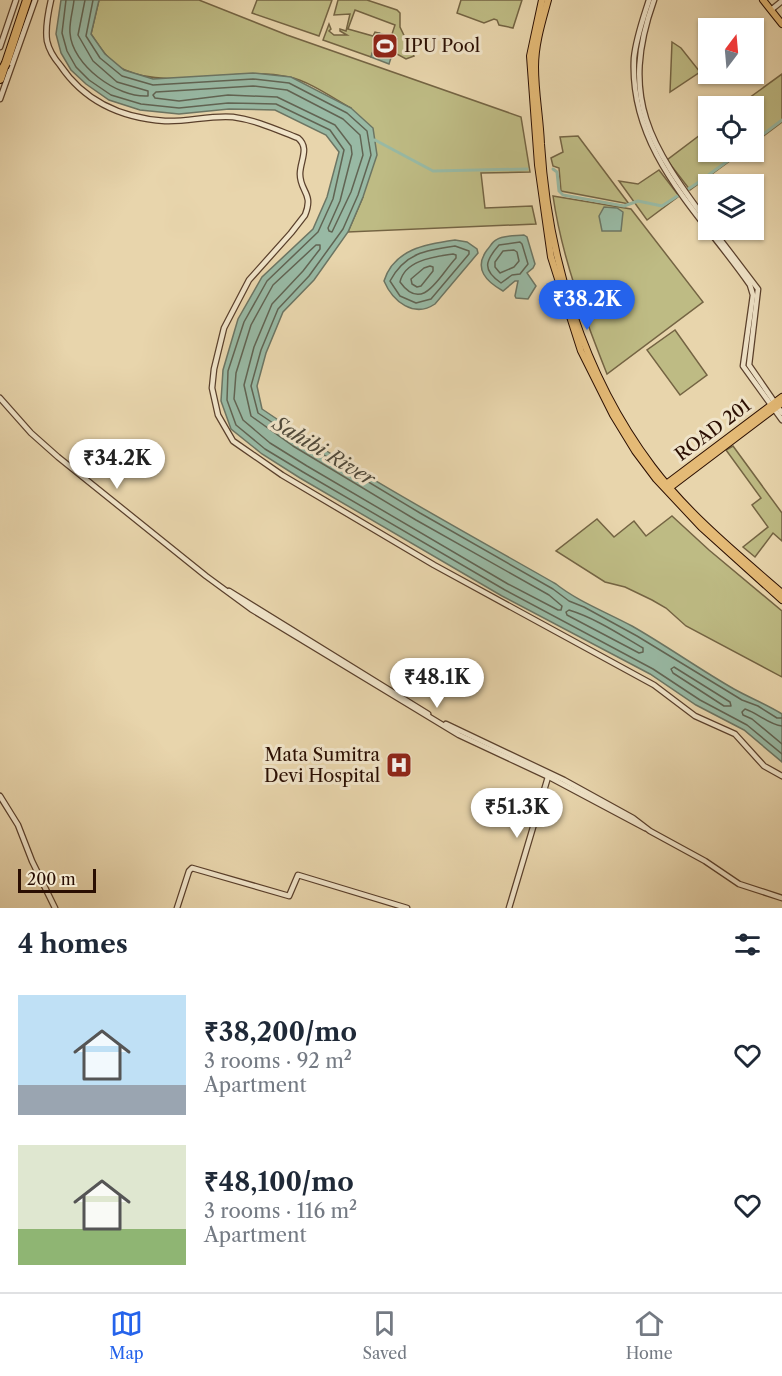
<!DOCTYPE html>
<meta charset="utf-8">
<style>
:root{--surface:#fff;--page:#f2f2f3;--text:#1f2937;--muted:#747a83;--line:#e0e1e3;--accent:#2563eb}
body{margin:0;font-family:"Libre Caslon Text",serif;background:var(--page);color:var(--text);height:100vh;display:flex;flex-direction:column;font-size:22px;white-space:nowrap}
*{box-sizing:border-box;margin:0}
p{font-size:20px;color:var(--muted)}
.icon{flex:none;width:33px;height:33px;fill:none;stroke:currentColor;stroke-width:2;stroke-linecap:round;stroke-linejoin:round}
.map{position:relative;height:908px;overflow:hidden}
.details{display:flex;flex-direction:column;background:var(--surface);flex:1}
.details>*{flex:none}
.needle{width:39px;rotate:16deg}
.tools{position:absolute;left:698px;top:18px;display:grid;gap:12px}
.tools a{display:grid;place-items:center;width:66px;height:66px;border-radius:0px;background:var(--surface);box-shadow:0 2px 4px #0004;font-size:30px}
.scale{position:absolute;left:18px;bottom:15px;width:78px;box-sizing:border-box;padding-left:6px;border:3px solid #2a0e02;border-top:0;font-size:16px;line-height:21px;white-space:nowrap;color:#2a0e02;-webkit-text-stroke:4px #f0e4c9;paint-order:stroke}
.price{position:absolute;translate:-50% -51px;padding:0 14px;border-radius:21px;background:#fff;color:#222;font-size:20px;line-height:39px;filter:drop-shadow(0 2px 3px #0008)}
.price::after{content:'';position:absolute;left:50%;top:36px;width:18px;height:14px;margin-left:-9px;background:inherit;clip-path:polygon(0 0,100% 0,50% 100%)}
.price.active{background:var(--accent);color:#fff}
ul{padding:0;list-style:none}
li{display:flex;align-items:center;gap:18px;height:150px;padding:0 18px}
li span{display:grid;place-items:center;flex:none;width:168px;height:120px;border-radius:0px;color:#555}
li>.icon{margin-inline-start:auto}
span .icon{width:72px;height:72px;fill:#fffc;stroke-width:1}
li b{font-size:26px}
h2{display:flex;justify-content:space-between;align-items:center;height:72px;padding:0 18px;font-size:26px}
.tabs{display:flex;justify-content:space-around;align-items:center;height:84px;border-top:2px solid var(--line);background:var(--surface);font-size:16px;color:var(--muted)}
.tabs a{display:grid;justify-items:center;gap:3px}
.tabs .active{color:var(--accent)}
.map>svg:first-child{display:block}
.green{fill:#bebb84;stroke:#746443;stroke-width:1.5}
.water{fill:#98b9a4;stroke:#6c7563;stroke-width:1.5}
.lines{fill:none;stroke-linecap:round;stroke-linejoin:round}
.shore{stroke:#616453;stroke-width:1.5}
.canal{stroke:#98b9a4;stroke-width:3}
.minor-casing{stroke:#5a402c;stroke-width:7}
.major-casing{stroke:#2a0e02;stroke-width:8}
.highway-casing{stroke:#2a0e02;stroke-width:10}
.minor{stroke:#f0e4c9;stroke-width:4.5}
.major{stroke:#e4ba76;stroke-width:6}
.highway{stroke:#e4ba76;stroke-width:8}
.highway-bridge-casing{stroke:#2a0e02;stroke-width:10;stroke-linecap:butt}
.highway-bridge{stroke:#e4ba76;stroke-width:8}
.labels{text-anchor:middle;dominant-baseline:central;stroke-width:6;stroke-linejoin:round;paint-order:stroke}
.poi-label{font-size:18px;fill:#2a0e02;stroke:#f0e4c9;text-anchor:start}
.street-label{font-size:18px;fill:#2a0e02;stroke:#f0e4c9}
.water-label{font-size:20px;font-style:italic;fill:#504a3b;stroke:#f0e4c9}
</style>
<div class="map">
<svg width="782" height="908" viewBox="0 0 782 908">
<rect width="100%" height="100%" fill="#e8d5ac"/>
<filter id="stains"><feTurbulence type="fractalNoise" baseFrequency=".00333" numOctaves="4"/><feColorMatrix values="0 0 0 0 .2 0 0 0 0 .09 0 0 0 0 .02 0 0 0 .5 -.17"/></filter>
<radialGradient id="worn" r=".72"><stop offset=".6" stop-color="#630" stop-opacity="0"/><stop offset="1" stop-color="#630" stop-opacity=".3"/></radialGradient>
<g class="green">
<path d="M 99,0 L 199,0 L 287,35 L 521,117 L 530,172 L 481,173 L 485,208 L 532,206 L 536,224 L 348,232 L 363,197 L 351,108 C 333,98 309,81 289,77 C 238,65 171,91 125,70 C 110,64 100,47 91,34 Z"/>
<polygon points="257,0 332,0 319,36 252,13"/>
<polygon points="338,0 367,0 397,10 400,13 400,27 414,56 406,59 393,52 397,39 391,37 395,25 355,10 348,29 373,36 375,32 379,33 371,57 323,40 329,24 331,29 329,31 334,35 347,35 340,31 340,29 346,31 350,14 334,15"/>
<polygon points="461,0 522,0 513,28 499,25 497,20 494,19 484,23 457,13"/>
<polygon points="672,42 681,48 700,72 670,92"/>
<polygon points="782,74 782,122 753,144 753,106 738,106"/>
<polygon points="708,129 708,152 742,152 690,190 667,160"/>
<polygon points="578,136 629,204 561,191 559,168 553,166 551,158 563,152 560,137"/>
<polygon points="659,170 679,196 647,220 619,181 638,184"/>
<path d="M 553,196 L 631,209 L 703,302 L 607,374 C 584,316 562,258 553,196 Z"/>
<polygon points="675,330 707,375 680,395 647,350"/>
<polygon points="733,446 782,513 782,541 773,533 755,557 743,547 768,527 752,505 761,498 726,450"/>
<polygon points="672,516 709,550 782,611 782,677 686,626 666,608 652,600 625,587 605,582 556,551 597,519 614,537 634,521 646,536"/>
</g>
<g class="water">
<path d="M 61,0 L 99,0 L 91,34 L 105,54 L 124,70 L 153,79 L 253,73 L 291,77 L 351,108 L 373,128 L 377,155 L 363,197 L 348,232 L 314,280 L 283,312 L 266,353 L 257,386 L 262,409 C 356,473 458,528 556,584 C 577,601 608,613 632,626 C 667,646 699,669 734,689 C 750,698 766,704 782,714 L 782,762 L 744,730 L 696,705 L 650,674 L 502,596 L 300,478 L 262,454 L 231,429 L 221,401 L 223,370 L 238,319 L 262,277 L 313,229 L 327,197 L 339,152 L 326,135 L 275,110 L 229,109 L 179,114 L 140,110 L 109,100 L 86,84 L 71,70 L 61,53 L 56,34 Z"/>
<polygon points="379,33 397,39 389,64 371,57"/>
<polygon points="604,207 617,208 623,212 621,231 602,231 599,216"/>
<path d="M 524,235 L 527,237 L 535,264 L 533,268 L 527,273 L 536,286 L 528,299 L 516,298 L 515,296 L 518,281 L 515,281 L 503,291 C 487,282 473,269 487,250 C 490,247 492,242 496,240 C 503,235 516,236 524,235 Z"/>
<path d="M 455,240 L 467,242 L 477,249 L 478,253 L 435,304 C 414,318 393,302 384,281 C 394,249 426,244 455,240 Z"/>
</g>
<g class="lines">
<g class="shore">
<polyline points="66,0 62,33 67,51 76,67 89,80 111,95 141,104 179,108 228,103 276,104 330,130 344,150 333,199 318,232 267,281 244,322 228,371 227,400 236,425 265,449 303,472 505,590 653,669 700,700 747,725 782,754"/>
<path d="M 74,0 C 73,11 69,22 70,33 C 72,65 117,98 148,96 L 148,91 L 117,82 L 93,61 L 78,35 L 85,0"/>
<polyline points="93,0 86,36 100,58 122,76 153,85 253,79 289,83 347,113 367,131 371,155 358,195 343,229 309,276 278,309 261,350 251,386 258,413 297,439 420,513 553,589 569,601 584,607 637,636 742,700 758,706 777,718 782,718"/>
<polygon points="253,86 287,90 343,119 360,135 363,155 351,192 332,232 329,231 328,228 340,201 352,154 351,146 335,125 277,97 228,95 179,101 155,98 153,95 156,92"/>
<path d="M 520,242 L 522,244 L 528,264 L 520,274 L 512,275 L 501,283 C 482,270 485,261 499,245 Z"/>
<polygon points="316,245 320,245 320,249 303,271 272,304 254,347 244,385 251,416 293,446 416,520 549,595 562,606 561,610 558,610 508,584 307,466 270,443 243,420 234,399 236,373 251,325 273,285"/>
<path d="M 455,246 L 469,251 L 469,254 L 431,299 L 416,303 L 400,296 L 390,281 C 405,253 426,250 455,246 Z"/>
<polygon points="514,250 517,252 519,261 514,267 500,273 495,267 495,262 503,251"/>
<path d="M 453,254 L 456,255 L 456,258 C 439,276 423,314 400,282 C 405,260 434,257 453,254 Z"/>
<polygon points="430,266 433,267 433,271 421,286 417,287 412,284 411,279 424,268"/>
<path d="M 569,610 C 595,618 619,634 643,648 L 643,652 L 639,653 L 567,615 L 566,612 Z"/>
<polygon points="674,667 730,702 731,706 724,706 673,673 671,669"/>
<path d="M 782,726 C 769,725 758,713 745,709 L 742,712 L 743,715 L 752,719 L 782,744"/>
</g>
<g class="canal">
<polyline points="371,141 375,140 433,171 527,169"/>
<polyline points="753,142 782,120"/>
<polyline points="553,169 557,172 559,191 563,195 624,206 638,201 662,206 696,184 740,152"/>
</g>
<g class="minor-casing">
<g id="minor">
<path d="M 51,0 C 48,13 45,28 47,41 C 49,50 54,58 60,65 C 84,101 122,118 165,121 C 188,122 210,115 233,117 C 256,120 277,130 298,138 C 310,148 300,161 300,174 C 300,192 314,193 305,215 L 291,233 L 249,280 L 224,328 L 214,369 L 212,388 L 218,415 L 233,441 L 282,475 L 434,565 L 654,685 L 695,716 L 735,734 L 764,766 L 782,776"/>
<path d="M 649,0 C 643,19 636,38 634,58 C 629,152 701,214 750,285 L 753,295 L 743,366 L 782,420"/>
<path d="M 654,0 C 619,98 650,145 708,223"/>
<polyline points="771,10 782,1"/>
<polyline points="0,47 16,0"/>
<polyline points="0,99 35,0"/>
<polyline points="713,230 758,289 749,365 782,413"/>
<polyline points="0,398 31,433 58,457 206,576 251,609 459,735 551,778 645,828"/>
<polyline points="229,591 428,714"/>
<polyline points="446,724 564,780 633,818 650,831 705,861 739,884 782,898"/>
<polyline points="0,796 18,825 32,861 55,908"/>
<polyline points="177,908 189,871 192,868 289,896 298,875 407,908"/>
<polyline points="509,908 548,777"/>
</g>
</g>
<g class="major-casing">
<g id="major">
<polyline points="542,0 530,56 538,165 551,257 581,351 613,415 635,451 656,479 701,527 782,600"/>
<path d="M 548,0 C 542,22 535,44 535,67 C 535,93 540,118 541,144 C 548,258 583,374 652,466 C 688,514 737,554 782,593"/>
<polyline points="763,0 782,24"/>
<polyline points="665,485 782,397"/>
<polyline points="668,489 782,403"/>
</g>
</g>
<g class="highway-casing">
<g id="highway">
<polyline points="6,63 27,0"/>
<polyline points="0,79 4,67"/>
</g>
</g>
<use href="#minor" class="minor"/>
<use href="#major" class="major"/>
<use href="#highway" class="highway"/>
<g class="highway-bridge-casing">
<polyline id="highway-bridge" points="4,67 6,63"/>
</g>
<use href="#highway-bridge" class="highway-bridge"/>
</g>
<defs>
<g id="stadium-square" transform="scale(1.35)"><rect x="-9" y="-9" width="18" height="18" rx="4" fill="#8f2418" stroke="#f0e4c9"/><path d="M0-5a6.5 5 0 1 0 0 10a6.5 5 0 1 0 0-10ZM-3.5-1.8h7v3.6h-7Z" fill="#fff"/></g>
<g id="hospital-square" transform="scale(1.35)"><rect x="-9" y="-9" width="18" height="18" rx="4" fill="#8f2418" stroke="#f0e4c9"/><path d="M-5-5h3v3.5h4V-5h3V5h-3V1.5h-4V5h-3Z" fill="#fff"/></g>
</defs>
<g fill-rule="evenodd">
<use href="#stadium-square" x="385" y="46"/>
<use href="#hospital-square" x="399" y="765"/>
</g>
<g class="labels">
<g class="poi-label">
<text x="404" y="46">IPU Pool</text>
<text x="380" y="755" text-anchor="end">Mata Sumitra<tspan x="380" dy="21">Devi Hospital</tspan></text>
</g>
<g class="street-label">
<text transform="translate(713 430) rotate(-37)">ROAD 201</text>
</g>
<g class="water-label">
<text transform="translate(324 451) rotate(31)">Sahibi River</text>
</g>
</g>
<rect width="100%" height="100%" filter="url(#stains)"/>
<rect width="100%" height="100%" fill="url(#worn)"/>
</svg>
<div class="tools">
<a><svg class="needle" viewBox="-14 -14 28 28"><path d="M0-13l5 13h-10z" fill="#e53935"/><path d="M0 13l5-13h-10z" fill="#747a83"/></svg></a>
<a><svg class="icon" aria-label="locate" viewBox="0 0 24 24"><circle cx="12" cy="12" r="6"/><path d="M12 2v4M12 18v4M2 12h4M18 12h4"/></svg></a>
<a><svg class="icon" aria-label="layers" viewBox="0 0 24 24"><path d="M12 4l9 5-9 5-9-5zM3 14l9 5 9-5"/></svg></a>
</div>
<div class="scale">200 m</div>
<b class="price active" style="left:587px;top:331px">₹38.2K</b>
<b class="price" style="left:117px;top:490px">₹34.2K</b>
<b class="price" style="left:437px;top:709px">₹48.1K</b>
<b class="price" style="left:517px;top:839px">₹51.3K</b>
</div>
<section class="details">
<h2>4 homes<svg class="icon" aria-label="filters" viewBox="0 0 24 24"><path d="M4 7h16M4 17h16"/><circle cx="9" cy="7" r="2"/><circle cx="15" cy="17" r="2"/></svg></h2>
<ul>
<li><span style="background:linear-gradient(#bfe0f5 75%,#9aa5b1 0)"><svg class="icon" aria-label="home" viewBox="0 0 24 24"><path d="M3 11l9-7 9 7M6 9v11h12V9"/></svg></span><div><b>₹38,200/mo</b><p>3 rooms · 92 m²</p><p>Apartment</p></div><svg class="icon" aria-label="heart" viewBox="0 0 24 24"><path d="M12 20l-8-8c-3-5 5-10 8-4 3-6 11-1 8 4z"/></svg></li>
<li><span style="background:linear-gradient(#dfe7d0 70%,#8fb573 0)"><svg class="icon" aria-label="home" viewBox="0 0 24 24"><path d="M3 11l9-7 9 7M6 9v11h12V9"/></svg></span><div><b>₹48,100/mo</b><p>3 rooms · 116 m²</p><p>Apartment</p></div><svg class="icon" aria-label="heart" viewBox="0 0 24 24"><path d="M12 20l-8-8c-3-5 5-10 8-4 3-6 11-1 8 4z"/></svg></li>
</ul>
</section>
<nav class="tabs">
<a class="active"><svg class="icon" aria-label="map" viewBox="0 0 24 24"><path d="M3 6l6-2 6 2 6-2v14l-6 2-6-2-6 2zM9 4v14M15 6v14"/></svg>Map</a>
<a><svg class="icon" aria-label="saved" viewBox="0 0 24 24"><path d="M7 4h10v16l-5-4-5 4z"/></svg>Saved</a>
<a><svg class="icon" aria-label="home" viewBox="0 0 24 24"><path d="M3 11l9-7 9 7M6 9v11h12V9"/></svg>Home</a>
</nav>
